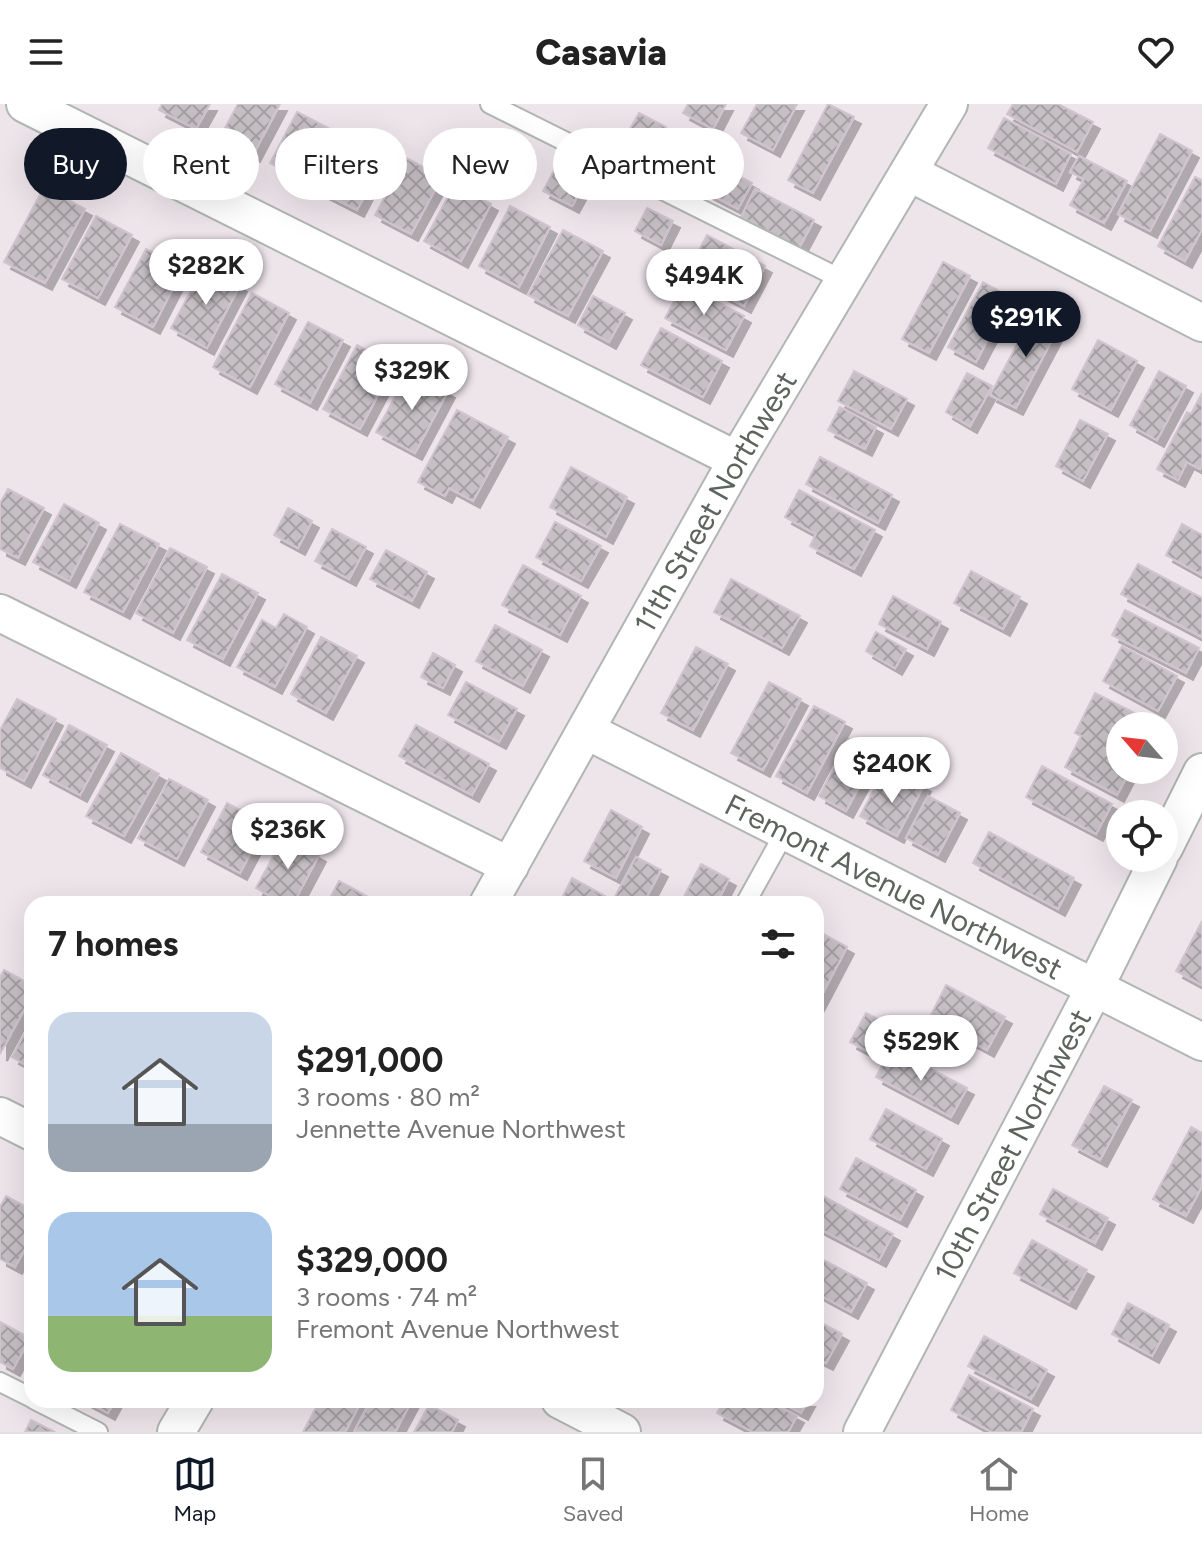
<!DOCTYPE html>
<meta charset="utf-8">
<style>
:root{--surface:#fff;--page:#f2f2f2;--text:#222;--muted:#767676;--line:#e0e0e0;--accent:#111827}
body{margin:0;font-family:Figtree,sans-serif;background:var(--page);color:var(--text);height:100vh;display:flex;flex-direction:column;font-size:30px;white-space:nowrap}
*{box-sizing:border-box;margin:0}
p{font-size:26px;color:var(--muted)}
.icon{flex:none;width:44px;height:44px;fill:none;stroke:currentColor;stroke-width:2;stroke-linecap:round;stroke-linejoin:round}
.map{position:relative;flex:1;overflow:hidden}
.sheet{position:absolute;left:24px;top:792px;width:800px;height:512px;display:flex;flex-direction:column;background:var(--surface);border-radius:24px;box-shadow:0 8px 32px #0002}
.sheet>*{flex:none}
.guide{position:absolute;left:24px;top:24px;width:800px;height:72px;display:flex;gap:16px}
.needle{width:52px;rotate:298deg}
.buttons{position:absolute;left:1106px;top:608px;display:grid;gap:16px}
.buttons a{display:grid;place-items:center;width:72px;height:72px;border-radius:50%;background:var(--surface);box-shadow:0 8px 32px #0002;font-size:40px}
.price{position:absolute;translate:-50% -68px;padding:0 18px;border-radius:28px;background:#fff;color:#222;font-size:26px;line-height:52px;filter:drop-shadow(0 2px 4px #0008)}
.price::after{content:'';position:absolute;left:50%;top:48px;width:24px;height:18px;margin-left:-12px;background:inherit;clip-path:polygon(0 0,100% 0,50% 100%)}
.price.current{background:var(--accent);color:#fff}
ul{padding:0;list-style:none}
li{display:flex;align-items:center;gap:24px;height:200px;padding:0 24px}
li span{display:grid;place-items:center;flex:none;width:224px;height:160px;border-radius:24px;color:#555}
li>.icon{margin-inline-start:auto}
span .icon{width:96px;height:96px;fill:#fffc;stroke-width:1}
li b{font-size:34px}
h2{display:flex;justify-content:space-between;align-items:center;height:96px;padding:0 24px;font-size:34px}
.tag{padding:0 28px;border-radius:36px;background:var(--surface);box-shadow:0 8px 32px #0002;font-size:28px;line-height:72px}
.tag.current{background:var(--accent);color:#fff}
header{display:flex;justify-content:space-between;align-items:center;height:104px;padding:0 24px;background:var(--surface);font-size:36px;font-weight:800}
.dock{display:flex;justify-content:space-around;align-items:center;height:112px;border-top:2px solid var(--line);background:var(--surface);font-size:22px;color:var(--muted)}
.dock a{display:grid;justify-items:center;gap:4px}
.dock .current{color:var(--accent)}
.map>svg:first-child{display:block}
.building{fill:url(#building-cross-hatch);stroke:#d2c4ce;stroke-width:2;filter:url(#shadow)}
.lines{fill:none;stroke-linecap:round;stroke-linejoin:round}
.lane-casing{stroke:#b0b6b2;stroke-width:22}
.street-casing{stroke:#b0b6b2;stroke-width:40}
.lane{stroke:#fff;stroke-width:18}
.street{stroke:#fff;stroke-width:36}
.labels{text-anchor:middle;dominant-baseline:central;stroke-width:7;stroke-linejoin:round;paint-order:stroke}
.street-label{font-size:30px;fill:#5d645e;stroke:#fff}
</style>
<header><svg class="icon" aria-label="menu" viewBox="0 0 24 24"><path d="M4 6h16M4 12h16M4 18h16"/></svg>Casavia<svg class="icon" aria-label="heart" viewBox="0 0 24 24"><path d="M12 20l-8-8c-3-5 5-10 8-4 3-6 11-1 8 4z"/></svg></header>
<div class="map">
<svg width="1202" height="1328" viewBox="0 0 1202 1328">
<defs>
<pattern id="building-cross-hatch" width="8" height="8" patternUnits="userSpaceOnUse" patternTransform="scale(2)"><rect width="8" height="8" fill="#c6c0c5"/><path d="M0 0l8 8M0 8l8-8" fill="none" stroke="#a4a0a3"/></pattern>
<filter id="shadow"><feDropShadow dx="7" dy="7" stdDeviation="0" flood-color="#0004"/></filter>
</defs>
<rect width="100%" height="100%" fill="#eee5eb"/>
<g class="building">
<polygon points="162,0 210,0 196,25 159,6"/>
<polygon points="238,0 280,0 253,51 220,33"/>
<polygon points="688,0 726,0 713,25 683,9"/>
<polygon points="757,0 797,0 773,46 741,29"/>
<polygon points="828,0 854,13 813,89 788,76"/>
<polygon points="1013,0 1058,0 1093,18 1077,48 1007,10"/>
<polygon points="297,8 334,27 307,78 270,59"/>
<polygon points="639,9 666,23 657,41 686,57 675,78 651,66 656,55 623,37"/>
<polygon points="1004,14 1071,50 1056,80 988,44"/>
<polygon points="1160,30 1192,47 1150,127 1118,110"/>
<polygon points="349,36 384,54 357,106 322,88"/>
<polygon points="1079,52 1127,77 1104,119 1070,101 1084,75 1070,68"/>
<polygon points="406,54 442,73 411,130 375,111"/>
<polygon points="559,57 588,73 572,102 543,87"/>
<polygon points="720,62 752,79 738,105 706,88"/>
<polygon points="1195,73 1202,76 1202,125 1185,157 1158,142"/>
<polygon points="455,80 491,100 461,157 424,137"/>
<polygon points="44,83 85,105 45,179 4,158"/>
<polygon points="755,85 814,116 799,144 741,113"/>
<polygon points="510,102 550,123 519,183 479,162"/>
<polygon points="647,104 673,117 661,141 635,127"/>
<polygon points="96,112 132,131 98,194 62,175"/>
<polygon points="563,126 603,147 568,212 528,191"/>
<polygon points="707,131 765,162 744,202 686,171"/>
<polygon points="146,145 183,165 153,223 115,203"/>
<polygon points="943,158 970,172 929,249 902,235"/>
<polygon points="204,162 240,181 207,244 171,224"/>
<polygon points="983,178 1010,193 976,258 948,243"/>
<polygon points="683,180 744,212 726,246 665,214"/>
<polygon points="252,189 289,209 250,283 213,263"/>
<polygon points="593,192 625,209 609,238 578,221"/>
<polygon points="1036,205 1061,219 1016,304 990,291"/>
<polygon points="308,218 343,236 310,299 275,280"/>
<polygon points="661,224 722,257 703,293 641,261"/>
<polygon points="1098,236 1137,257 1111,306 1072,285"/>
<polygon points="357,241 394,261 360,325 323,305"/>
<polygon points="409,267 448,287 415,349 376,328"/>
<polygon points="854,267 907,295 891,325 838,297"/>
<polygon points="1159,267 1186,282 1157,336 1130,321"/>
<polygon points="967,269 992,282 970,322 946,308"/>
<polygon points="1202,289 1202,361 1200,365 1187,358 1178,376 1157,365 1187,308 1191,310"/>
<polygon points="840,303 876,323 865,345 828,326"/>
<polygon points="457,306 508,333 473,397 449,384 445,392 418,378"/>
<polygon points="1080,316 1108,330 1083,377 1056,362"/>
<polygon points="820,353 892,391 878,419 806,380"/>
<polygon points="571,363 627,393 606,433 550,403"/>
<polygon points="8,385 44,404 18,454 0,445 0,399"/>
<polygon points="799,386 875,426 854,465 810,442 816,430 785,413"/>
<polygon points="64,400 99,419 69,477 33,458"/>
<polygon points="288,404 312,417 298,444 274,431"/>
<polygon points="555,418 601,442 581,477 536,453"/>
<polygon points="120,420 159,440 123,508 84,488"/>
<polygon points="1182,420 1202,431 1202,471 1166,451"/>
<polygon points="332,425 366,443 349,475 315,457"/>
<polygon points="170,444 207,463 173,529 136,509"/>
<polygon points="386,446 427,468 412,497 370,475"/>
<polygon points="1138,460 1202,494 1202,533 1121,490"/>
<polygon points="523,461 581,492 560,531 502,501"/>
<polygon points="971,467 1020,493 1003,525 954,499"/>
<polygon points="222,470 258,489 223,555 187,536"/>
<polygon points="731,475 800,512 782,544 714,508"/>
<polygon points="893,492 941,518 927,545 879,520"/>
<polygon points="1125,506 1199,544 1186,569 1112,531"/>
<polygon points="284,510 307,523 275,583 237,563 262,516 276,524"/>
<polygon points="495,521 542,546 523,582 476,557"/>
<polygon points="876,528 906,545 895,564 866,547"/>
<polygon points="321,533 357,552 326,609 291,590"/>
<polygon points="1122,542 1177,572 1158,607 1103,577"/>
<polygon points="696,543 728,560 693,626 661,609"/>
<polygon points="433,549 455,561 443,584 421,573"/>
<polygon points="466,578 517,605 499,638 448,611"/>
<polygon points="769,578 801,595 763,666 731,649"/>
<polygon points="1095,589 1154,619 1152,622 1120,622 1120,666 1130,666 1117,691 1065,663 1081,632 1075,629"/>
<polygon points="17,595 56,615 24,677 0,664 0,626"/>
<polygon points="814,602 845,618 807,689 776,672"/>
<polygon points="69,621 107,641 80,691 43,671"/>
<polygon points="416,621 489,660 472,691 399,652"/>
<polygon points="849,635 877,650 846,707 819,692"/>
<polygon points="121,649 159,670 124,732 86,712"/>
<polygon points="1042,662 1112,700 1096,730 1026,693"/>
<polygon points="904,670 924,681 897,732 860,712 877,680 894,689"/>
<polygon points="169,675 208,696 177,755 138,734"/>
<polygon points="928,692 960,709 938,751 906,734"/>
<polygon points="227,699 266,720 240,769 201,748"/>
<polygon points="611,706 642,723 616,774 584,757"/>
<polygon points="989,728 1074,774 1058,805 973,759"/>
<polygon points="284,732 319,751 293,800 285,800 256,784"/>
<polygon points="636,753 661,766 643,800 611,800"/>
<polygon points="701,760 729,775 716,800 680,800"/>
<polygon points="572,774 605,792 601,800 559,800"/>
<polygon points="339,777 381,800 327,800"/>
<polygon points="1202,817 1202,881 1176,867"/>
<polygon points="816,826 847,843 816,902"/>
<polygon points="4,866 32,881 32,891 0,950 0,873"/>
<polygon points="946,881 1005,913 987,946 929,915"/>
<polygon points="866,909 886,919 871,949 850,938"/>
<polygon points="32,916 32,964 12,953"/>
<polygon points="891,944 967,984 951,1013 876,973"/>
<polygon points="1104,982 1132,996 1100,1056 1072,1041"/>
<polygon points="886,1005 942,1035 926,1065 870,1035"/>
<polygon points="1191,1023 1202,1029 1202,1082 1186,1112 1153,1095"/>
<polygon points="856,1054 916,1086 900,1116 840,1085"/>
<polygon points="1053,1085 1108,1114 1095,1139 1040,1110"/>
<polygon points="821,1091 893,1130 879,1156 816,1123 816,1100"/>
<polygon points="6,1092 32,1106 32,1132 15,1163 0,1155 0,1103"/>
<polygon points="1032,1136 1087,1166 1069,1198 1014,1169"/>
<polygon points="816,1152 867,1179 851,1208 816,1189"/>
<polygon points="1128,1199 1169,1221 1152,1252 1112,1230"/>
<polygon points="816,1216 842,1230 826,1259 816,1254"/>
<polygon points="0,1218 30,1234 13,1265 0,1258"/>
<polygon points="984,1232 1047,1266 1031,1295 968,1262"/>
<polygon points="969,1271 1033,1305 1021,1328 992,1328 951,1306"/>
<polygon points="84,1296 115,1296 108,1309"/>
<polygon points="320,1296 362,1296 345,1328 303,1328"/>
<polygon points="371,1296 412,1296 395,1328 354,1328"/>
<polygon points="724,1296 766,1296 797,1312 788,1328 753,1328 717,1309"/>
<polygon points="777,1296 808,1296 801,1309"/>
<polygon points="429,1301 458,1316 452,1328 414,1328"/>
<polygon points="31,1316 55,1328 25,1328"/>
</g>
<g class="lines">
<g class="lane-casing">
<g id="lane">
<polyline points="490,0 843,176"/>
<polyline points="745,800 785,728"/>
<polyline points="0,1278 32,1294"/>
<polyline points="35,1296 98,1328"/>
</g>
</g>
<g class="street-casing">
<g id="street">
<polyline points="25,0 737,356"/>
<polyline points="910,69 1202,219"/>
<polyline points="0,509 510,762"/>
<path id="s1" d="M 587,627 L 1202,938"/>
<polyline points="1164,744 1202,668"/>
<path id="s2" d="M 488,800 L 737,356 L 949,0"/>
<polyline points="0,1012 32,1028"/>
<polyline points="560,1296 622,1328"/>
<polyline points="176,1328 195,1296"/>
<path id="s3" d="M 862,1328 L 1094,885 L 1159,754"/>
</g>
</g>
<use href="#lane" class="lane"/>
<use href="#street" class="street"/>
</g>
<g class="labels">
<g class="street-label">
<text stroke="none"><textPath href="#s2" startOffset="462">11th Street Northwest</textPath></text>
<text stroke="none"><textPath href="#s1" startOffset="344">Fremont Avenue Northwest</textPath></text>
<text stroke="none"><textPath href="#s3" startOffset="324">10th Street Northwest</textPath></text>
</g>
</g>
</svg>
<div class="buttons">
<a><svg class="needle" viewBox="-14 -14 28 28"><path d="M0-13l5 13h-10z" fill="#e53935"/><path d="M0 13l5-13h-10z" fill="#767676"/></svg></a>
<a><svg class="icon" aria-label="locate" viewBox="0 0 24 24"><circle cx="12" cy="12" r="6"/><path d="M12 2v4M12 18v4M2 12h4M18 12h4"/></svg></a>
</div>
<b class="price" style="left:206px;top:203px">$282K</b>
<b class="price" style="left:704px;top:213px">$494K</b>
<b class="price current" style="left:1026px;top:255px">$291K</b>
<b class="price" style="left:412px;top:308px">$329K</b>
<b class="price" style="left:892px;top:701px">$240K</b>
<b class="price" style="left:288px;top:767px">$236K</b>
<b class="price" style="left:921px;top:979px">$529K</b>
<div class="guide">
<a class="tag current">Buy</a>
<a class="tag">Rent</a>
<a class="tag">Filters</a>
<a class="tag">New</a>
<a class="tag">Apartment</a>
</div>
<section class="sheet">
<h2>7 homes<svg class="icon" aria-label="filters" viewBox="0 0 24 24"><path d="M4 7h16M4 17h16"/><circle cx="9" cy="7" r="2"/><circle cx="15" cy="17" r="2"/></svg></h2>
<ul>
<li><span style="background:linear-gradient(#c9d6e8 70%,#9aa5b1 0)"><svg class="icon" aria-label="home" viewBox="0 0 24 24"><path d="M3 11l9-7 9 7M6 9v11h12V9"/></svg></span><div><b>$291,000</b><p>3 rooms · 80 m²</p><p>Jennette Avenue Northwest</p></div></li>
<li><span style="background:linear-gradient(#a9c7e8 65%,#8fb573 0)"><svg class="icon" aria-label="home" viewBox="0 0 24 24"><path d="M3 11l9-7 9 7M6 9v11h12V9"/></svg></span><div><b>$329,000</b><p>3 rooms · 74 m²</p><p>Fremont Avenue Northwest</p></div></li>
</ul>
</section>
</div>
<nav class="dock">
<a class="current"><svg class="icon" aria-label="map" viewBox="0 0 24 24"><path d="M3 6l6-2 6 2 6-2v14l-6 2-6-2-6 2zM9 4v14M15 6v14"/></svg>Map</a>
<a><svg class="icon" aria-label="saved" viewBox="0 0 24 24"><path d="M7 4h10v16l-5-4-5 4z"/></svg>Saved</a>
<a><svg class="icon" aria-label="home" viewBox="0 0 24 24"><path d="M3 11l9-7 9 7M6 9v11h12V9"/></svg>Home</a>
</nav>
